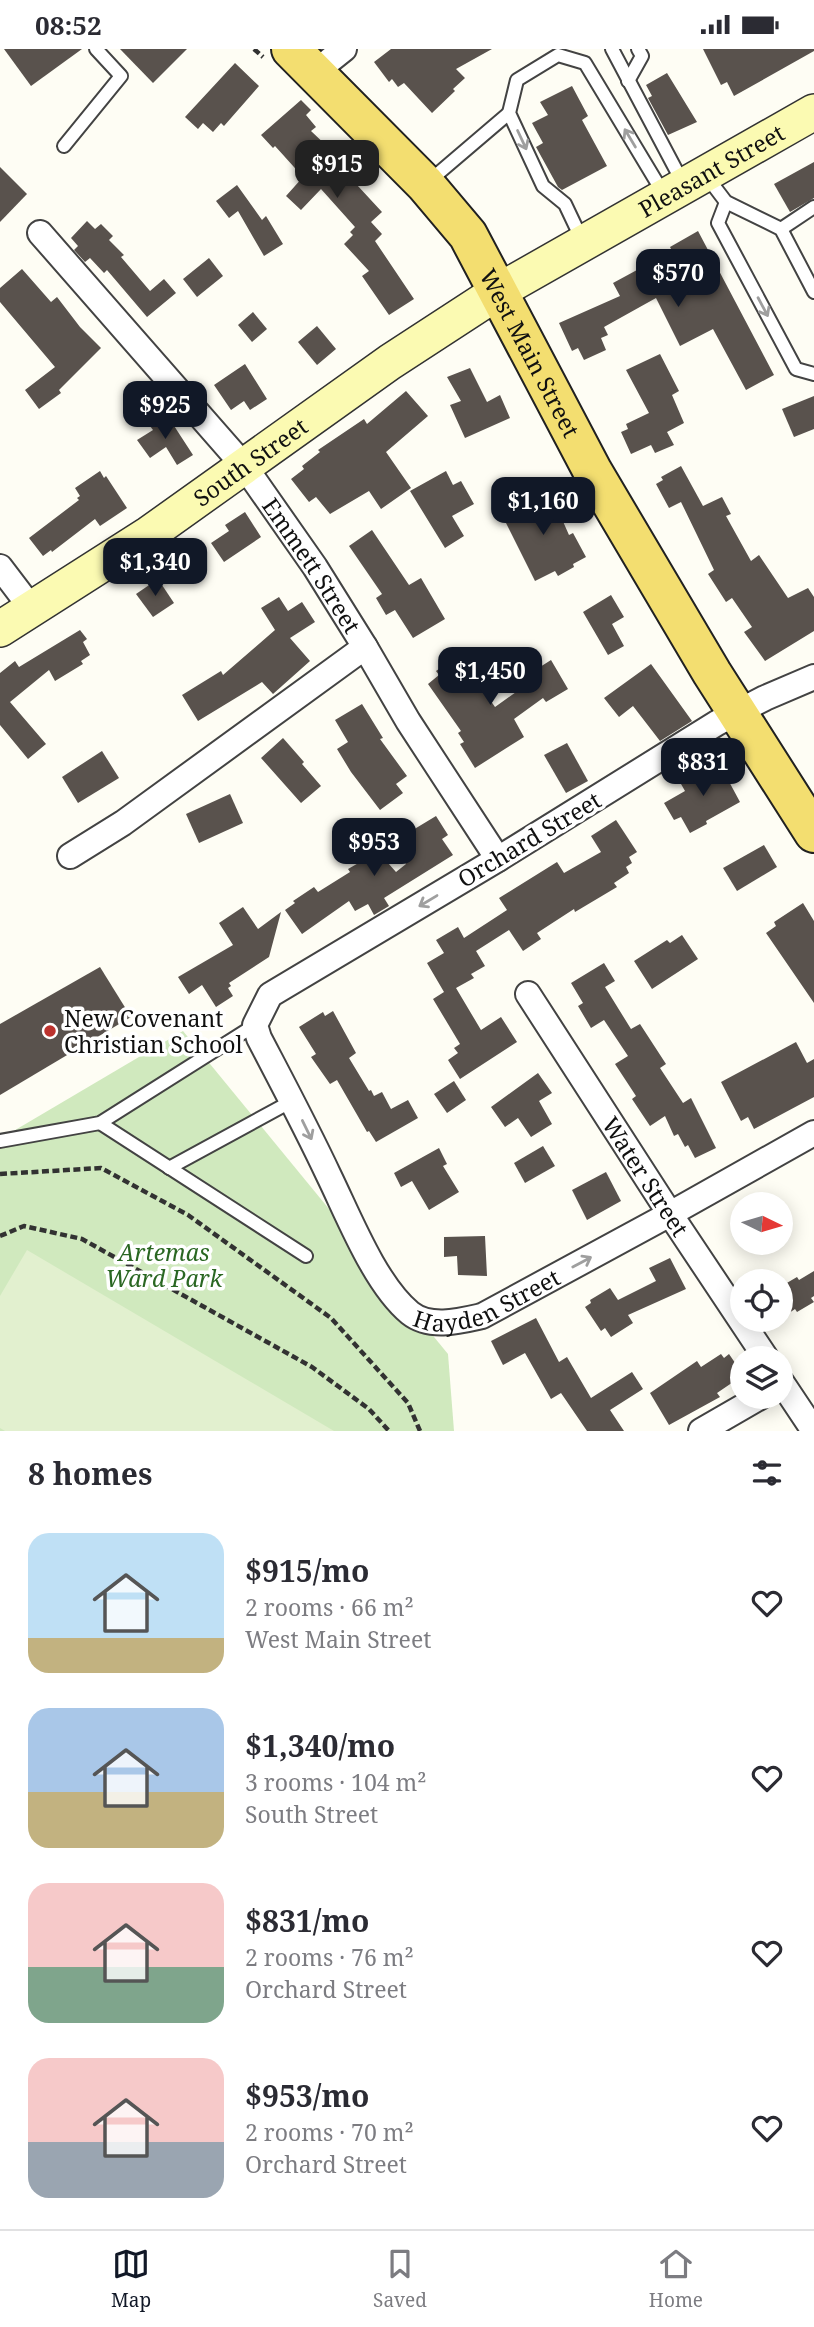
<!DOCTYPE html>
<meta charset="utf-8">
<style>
:root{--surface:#fff;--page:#f7f7f7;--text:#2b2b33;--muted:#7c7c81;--line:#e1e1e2;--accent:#111827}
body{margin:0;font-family:"Noto Serif",serif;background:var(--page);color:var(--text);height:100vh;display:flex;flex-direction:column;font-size:26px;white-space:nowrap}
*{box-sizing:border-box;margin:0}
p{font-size:23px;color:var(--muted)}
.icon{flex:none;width:38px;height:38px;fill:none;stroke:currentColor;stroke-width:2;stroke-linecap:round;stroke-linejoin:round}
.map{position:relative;height:1382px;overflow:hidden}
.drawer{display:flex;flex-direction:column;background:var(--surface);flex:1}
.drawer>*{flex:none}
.needle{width:46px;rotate:95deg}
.fabs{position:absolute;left:730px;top:1143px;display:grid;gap:14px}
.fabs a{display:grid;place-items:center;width:63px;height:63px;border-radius:50%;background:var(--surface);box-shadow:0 4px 18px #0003;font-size:35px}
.price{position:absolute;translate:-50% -60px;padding:0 16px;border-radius:14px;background:var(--accent);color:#fff;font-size:23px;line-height:46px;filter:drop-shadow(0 2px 4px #0008)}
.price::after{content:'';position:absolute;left:50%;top:42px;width:21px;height:16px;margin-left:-10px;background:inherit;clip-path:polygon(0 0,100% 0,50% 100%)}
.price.selected{background:#222;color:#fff}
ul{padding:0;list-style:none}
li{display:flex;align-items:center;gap:21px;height:175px;padding:0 28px}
li span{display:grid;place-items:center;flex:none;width:196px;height:140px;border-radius:21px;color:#555}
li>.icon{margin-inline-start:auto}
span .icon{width:84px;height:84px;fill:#fffc;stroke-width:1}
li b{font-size:30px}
h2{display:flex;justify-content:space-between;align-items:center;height:84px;padding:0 28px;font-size:30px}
.status{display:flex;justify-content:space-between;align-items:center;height:49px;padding:0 35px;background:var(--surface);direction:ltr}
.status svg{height:19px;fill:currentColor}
.tabs{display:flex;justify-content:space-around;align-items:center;height:98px;border-top:2px solid var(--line);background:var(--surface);font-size:19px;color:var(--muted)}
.tabs a{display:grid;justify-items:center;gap:4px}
.tabs .selected{color:var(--accent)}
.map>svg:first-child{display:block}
.green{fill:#d0e9be}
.pitch{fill:#e2f0cf}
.building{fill:#59524d}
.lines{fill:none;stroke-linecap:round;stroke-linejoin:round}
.service-casing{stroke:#434343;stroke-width:16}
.minor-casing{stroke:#434343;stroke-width:28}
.secondary-casing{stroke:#323232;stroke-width:38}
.primary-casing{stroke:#212121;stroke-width:42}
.path{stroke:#323232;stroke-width:4.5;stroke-dasharray:7 3.5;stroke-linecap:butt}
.service{stroke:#fff;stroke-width:12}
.minor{stroke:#fff;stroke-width:24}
.secondary{stroke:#fbfab2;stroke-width:35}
.primary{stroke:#f3de70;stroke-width:38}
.oneway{stroke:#9f9f9f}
.poi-dot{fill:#bc322d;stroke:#fff;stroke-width:2.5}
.labels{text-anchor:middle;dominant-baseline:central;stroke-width:7;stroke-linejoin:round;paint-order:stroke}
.street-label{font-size:23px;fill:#101010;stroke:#fff}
.poi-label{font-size:23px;fill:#101010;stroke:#fff;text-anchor:start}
.park-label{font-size:23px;font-style:italic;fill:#2a6722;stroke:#fff}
</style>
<div class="status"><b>08:52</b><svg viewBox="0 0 49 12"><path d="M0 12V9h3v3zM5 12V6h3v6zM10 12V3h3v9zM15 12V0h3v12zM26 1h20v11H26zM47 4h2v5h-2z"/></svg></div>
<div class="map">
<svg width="814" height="1382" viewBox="0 0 814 1382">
<rect width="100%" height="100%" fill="#fefdf4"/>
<polygon class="green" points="183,982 448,1305 454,1382 0,1382 0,1090"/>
<polygon class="pitch" points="27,1201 334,1382 5,1382 0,1379 0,1247"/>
<g class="building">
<polygon points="4,0 82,0 31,37"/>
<polygon points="120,0 187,0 153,34"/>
<polygon points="391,0 492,0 456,20 465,29 453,40 455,42 432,64 404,34 398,38 392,30 389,33 374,13"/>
<polygon points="703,0 814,0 814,2 734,47 727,33 721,36"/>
<polygon points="235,14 259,37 224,77 221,74 213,83 203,74 198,80 185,68"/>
<polygon points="667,24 697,73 668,86 648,49 652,47 646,36"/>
<polygon points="572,37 588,67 582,71 607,117 562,141 558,138 536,98 543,94 532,74 548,66 540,53"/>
<polygon points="301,51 311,61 306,66 316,78 311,82 349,118 345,123 382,163 371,173 382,185 375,192 414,250 389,266 362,227 369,222 344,195 353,186 350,183 355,178 321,140 301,161 286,147 303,128 275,97 273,99 261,86"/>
<polygon points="814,113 814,149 790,163 774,135"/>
<polygon points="0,118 27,145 0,173"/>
<polygon points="237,136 262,171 266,167 283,195 264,207 238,162 229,169 216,152"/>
<polygon points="87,172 95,180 101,175 113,187 109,191 124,206 121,208 150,242 164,230 176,244 147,268 107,221 104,224 90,209 85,213 74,201 78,197 71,189"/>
<polygon points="698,182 774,326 746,341 713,280 680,297 656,249 604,278 608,286 601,289 606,301 584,311 578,299 572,302 559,274 620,247 613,234 672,202 670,198"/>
<polygon points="209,209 223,227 197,248 183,230"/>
<polygon points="22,220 51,253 57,248 80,278 101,299 59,341 61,344 39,360 25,341 55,318 0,253 0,239"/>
<polygon points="253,263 267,280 252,293 238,276"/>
<polygon points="317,277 336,300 317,316 298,293"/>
<polygon points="660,305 679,342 672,346 684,374 667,383 674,396 655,404 651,396 631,405 621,383 628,380 626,375 649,364 626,321"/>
<polygon points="245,315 267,350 250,361 244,352 231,361 214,336"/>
<polygon points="470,319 487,353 500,346 510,369 465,389 450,356 461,352 447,328"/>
<polygon points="406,342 428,367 386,403 411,439 381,460 369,442 330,465 316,448 309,453 291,430 304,420 302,417 320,403 318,401 364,370 367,375"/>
<polygon points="814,347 814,380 794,388 782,360"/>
<polygon points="167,366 193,406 177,416 166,398 150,409 137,391 153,381 150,377"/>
<polygon points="681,417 703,457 722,448 731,465 726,467 751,512 759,506 788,549 808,539 814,548 814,582 765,612 744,583 752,578 732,549 726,553 708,525 714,521 681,453 669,459 656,435 663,431 661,428"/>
<polygon points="100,422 104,429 106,427 127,459 100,477 95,470 52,503 51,501 43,507 29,489 79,451 77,449 80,447 75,439"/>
<polygon points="446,422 453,436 461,432 474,455 452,467 464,487 445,499 410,442"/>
<polygon points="550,443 569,486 573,484 586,508 573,515 574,518 558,527 555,522 535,532 501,464"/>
<polygon points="245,463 261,488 224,513 211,494 229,482 225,476"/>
<polygon points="372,481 409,536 421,529 445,570 413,589 395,561 386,566 376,549 382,545 349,497"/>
<polygon points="158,530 174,554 153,568 136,545"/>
<polygon points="611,546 624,568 612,575 624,597 608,606 583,563"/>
<polygon points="279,548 288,562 302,553 315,573 290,589 310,612 273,645 262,633 198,672 182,646 221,622 223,626 275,581 261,559"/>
<polygon points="80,581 87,590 83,593 90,606 81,612 83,615 55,632 49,621 10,653 46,695 28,710 0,676 0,624 15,612 19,618"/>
<polygon points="459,606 495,658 533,631 529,625 551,611 568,640 546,653 543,649 514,670 524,688 475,719 460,695 464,693 458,684 461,682 428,635 439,626 436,622"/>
<polygon points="651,615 692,672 660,692 633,657 619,668 604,649"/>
<polygon points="362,655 383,689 380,690 407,727 396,735 403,744 380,761 351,723 337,700 348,693 335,671"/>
<polygon points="283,689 304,713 302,715 321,737 301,754 261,709"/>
<polygon points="567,694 588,732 566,744 544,706"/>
<polygon points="102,702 119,729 78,754 62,728"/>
<polygon points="719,714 740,753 706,772 707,775 690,784 681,768 674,771 664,754 685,742 681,735"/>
<polygon points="230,745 243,774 199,794 186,765"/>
<polygon points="436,767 448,786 442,790 453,806 384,849 389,857 374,866 368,855 355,862 349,852 302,885 285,861 295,854 293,852 314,838 318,843 350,823 348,820 362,812 363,815 380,805 396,823 406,815 393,793"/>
<polygon points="616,771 637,803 629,808 632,814 626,818 629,824 614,834 617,838 575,863 574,860 537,884 541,890 523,902 509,881 476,902 485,917 471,925 474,929 456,939 481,981 501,968 517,993 460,1030 448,1011 458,1004 454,999 460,995 433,950 444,943 427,914 444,904 436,891 458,878 464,889 507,861 499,849 557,813 564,824 601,803 591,787"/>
<polygon points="764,796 777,818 737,842 723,819"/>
<polygon points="803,854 814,872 814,954 766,884 776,877 774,873"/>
<polygon points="243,858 258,880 281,863 269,908 229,934 231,937 228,939 233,947 216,958 202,936 189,945 178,928 233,896 219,874"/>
<polygon points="682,886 698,910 652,940 634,912 667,891 670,894"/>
<polygon points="604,914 615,932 605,938 631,980 640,975 666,1015 660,1019 683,1054 691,1049 716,1099 695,1109 688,1096 685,1098 678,1085 674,1087 665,1067 650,1077 632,1050 636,1047 615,1015 628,1007 604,971 591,979 578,957 583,954 571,934"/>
<polygon points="100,918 131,968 0,1046 0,975"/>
<polygon points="333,962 356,1004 349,1009 369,1042 371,1041 374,1047 382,1043 391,1060 408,1051 418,1069 376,1093 369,1082 367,1083 337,1031 330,1035 311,1008 316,1005 299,978 323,963 325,967"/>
<polygon points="796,993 807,1014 814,1010 814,1048 754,1080 748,1068 741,1072 721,1033"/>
<polygon points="538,1024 552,1044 539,1052 552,1075 531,1088 518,1069 505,1078 491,1058"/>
<polygon points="454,1032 466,1051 447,1064 434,1045"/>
<polygon points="543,1097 555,1117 525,1134 514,1114"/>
<polygon points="439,1099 447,1115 443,1117 459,1143 429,1161 412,1132 401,1138 394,1124"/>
<polygon points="606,1123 621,1152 587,1171 572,1141"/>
<polygon points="485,1187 487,1227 458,1226 457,1207 444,1208 444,1188"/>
<polygon points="670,1209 686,1240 628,1266 633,1274 611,1288 605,1279 601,1282 585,1258 591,1254 590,1251 610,1239 618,1251 656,1232 649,1219"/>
<polygon points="814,1222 814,1247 811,1249 814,1253 797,1263 795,1260 780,1270 780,1238 797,1228 799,1231"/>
<polygon points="536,1269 559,1313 567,1308 591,1349 632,1323 643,1340 610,1361 624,1382 587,1382 561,1344 551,1350 525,1304 503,1316 491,1292"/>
<polygon points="721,1305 724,1309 729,1305 742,1324 742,1327 717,1344 720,1348 669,1376 650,1344 697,1312 701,1318"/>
</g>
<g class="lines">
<g class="service-casing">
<g id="service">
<polyline points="612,0 684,136"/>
<polyline points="628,32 642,7 638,0"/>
<polyline points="64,97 121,27 96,0"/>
<polyline points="707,128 726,153 781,180 814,243"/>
<polyline points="427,134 509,64"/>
<polyline points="726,153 718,174 796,320 814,325"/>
<polyline points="781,180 814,158"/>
<polyline points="583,193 565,155 543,137 509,64 517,31 558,6 585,14 665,147"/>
<polyline points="100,1074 306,1207"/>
<polyline points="0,1092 100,1074 255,976"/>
<polyline points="169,1119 292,1052"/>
</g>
</g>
<g class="minor-casing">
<g id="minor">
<polyline points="314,24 344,0"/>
<path id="s1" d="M 40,184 L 245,418 L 315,518 L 365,598 L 408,672 L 498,810"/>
<polyline points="0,518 32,560"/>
<path id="s2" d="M 814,628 L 765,649 L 717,674 L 498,810 L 270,946 L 255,976 L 259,989 C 283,1035 307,1080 329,1127 C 349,1168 375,1235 410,1264 C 430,1280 460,1272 482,1267 L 670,1165 L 814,1084"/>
<polyline points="70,807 123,774 365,598"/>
<path id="s3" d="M 528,945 L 670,1165 L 766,1309"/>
<polyline points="780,1331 814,1382"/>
<polyline points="701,1382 760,1348"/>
</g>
</g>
<g class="secondary-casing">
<g id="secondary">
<path id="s4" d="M 0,580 L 149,485 L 390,313 L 499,242 L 814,63"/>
</g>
</g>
<g class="primary-casing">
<g id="primary">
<path id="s5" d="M 291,0 L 425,135 L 468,186 L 593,423 L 712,624 L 814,784"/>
</g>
</g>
<g class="path">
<polyline points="254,0 263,8"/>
<polyline points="0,1125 101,1119 188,1166 331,1269 408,1354 420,1382"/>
<polyline points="0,1187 24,1177 82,1190 312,1318 369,1360 389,1382"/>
</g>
<use href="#service" class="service"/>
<use href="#minor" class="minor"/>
<use href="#secondary" class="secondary"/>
<use href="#primary" class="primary"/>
</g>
<defs><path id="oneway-shaft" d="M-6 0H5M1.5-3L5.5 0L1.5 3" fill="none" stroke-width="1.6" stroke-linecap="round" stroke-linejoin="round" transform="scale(1.75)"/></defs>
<g class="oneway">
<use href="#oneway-shaft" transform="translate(630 89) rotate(-121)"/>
<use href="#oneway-shaft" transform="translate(522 91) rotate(65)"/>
<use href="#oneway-shaft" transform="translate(763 258) rotate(62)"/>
<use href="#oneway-shaft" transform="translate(428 852) rotate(149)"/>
<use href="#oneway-shaft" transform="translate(307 1081) rotate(64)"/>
<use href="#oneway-shaft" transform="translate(582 1213) rotate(-28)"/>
</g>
<circle class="poi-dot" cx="50" cy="982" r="7"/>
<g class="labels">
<g class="street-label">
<text stroke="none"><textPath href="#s4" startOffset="847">Pleasant Street</textPath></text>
<text stroke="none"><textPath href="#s5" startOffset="390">West Main Street</textPath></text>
<text stroke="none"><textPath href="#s4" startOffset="301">South Street</textPath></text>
<text stroke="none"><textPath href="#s1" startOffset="430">Emmett Street</textPath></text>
<text transform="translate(529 790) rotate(-31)">Orchard Street</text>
<text stroke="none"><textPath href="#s3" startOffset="217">Water Street</textPath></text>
<text stroke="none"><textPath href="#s2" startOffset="1076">Hayden Street</textPath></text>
</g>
<g class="poi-label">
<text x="64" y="969">New Covenant<tspan x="64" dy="26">Christian School</tspan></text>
</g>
<g class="park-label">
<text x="164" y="1203">Artemas<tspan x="164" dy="26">Ward Park</tspan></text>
</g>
</g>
</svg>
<div class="fabs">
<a><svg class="needle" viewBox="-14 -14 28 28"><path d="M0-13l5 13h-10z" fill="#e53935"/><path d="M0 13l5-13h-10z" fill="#7c7c81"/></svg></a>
<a><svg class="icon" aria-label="locate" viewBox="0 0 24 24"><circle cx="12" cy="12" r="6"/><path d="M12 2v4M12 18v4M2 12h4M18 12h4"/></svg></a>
<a><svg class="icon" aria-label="layers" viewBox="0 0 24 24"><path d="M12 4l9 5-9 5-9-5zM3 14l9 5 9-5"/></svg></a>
</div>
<b class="price selected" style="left:337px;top:151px">$915</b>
<b class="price" style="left:678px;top:260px">$570</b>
<b class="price" style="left:165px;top:392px">$925</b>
<b class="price" style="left:543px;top:488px">$1,160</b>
<b class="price" style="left:155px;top:549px">$1,340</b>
<b class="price" style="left:490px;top:658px">$1,450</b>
<b class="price" style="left:703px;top:749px">$831</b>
<b class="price" style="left:374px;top:829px">$953</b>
</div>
<section class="drawer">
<h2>8 homes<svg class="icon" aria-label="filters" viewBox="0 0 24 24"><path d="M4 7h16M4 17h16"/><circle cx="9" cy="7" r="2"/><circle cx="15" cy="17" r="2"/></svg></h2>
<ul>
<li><span style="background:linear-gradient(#bfe0f5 75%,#c2b280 0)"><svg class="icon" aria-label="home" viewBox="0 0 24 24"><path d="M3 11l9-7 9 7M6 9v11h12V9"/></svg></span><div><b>$915/mo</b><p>2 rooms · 66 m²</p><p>West Main Street</p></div><svg class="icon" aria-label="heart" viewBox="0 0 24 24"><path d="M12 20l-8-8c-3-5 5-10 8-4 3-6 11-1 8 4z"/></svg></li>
<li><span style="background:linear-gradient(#a9c7e8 60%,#c2b280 0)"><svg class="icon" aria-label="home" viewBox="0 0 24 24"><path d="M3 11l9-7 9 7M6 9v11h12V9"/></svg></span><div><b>$1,340/mo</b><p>3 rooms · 104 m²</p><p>South Street</p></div><svg class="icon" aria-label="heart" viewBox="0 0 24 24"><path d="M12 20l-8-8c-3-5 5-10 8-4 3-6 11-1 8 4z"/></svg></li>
<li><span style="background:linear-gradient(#f6c9c9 60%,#7fa58c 0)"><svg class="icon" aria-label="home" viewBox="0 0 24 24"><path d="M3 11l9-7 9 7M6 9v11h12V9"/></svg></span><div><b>$831/mo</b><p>2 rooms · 76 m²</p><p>Orchard Street</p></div><svg class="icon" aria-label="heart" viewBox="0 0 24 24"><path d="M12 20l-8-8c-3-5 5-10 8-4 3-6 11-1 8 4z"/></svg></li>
<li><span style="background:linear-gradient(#f6c9c9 60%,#9aa5b1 0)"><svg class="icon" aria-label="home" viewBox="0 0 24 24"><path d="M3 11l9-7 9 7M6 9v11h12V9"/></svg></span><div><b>$953/mo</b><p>2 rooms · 70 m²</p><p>Orchard Street</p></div><svg class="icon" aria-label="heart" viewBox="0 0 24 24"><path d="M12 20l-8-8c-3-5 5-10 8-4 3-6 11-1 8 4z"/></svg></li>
</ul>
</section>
<nav class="tabs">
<a class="selected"><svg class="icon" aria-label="map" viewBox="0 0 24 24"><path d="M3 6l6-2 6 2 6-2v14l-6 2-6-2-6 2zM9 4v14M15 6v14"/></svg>Map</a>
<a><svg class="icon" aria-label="saved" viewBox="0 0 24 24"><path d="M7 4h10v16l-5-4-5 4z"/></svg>Saved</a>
<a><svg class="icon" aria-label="home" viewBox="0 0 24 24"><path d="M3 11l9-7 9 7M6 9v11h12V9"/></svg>Home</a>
</nav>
